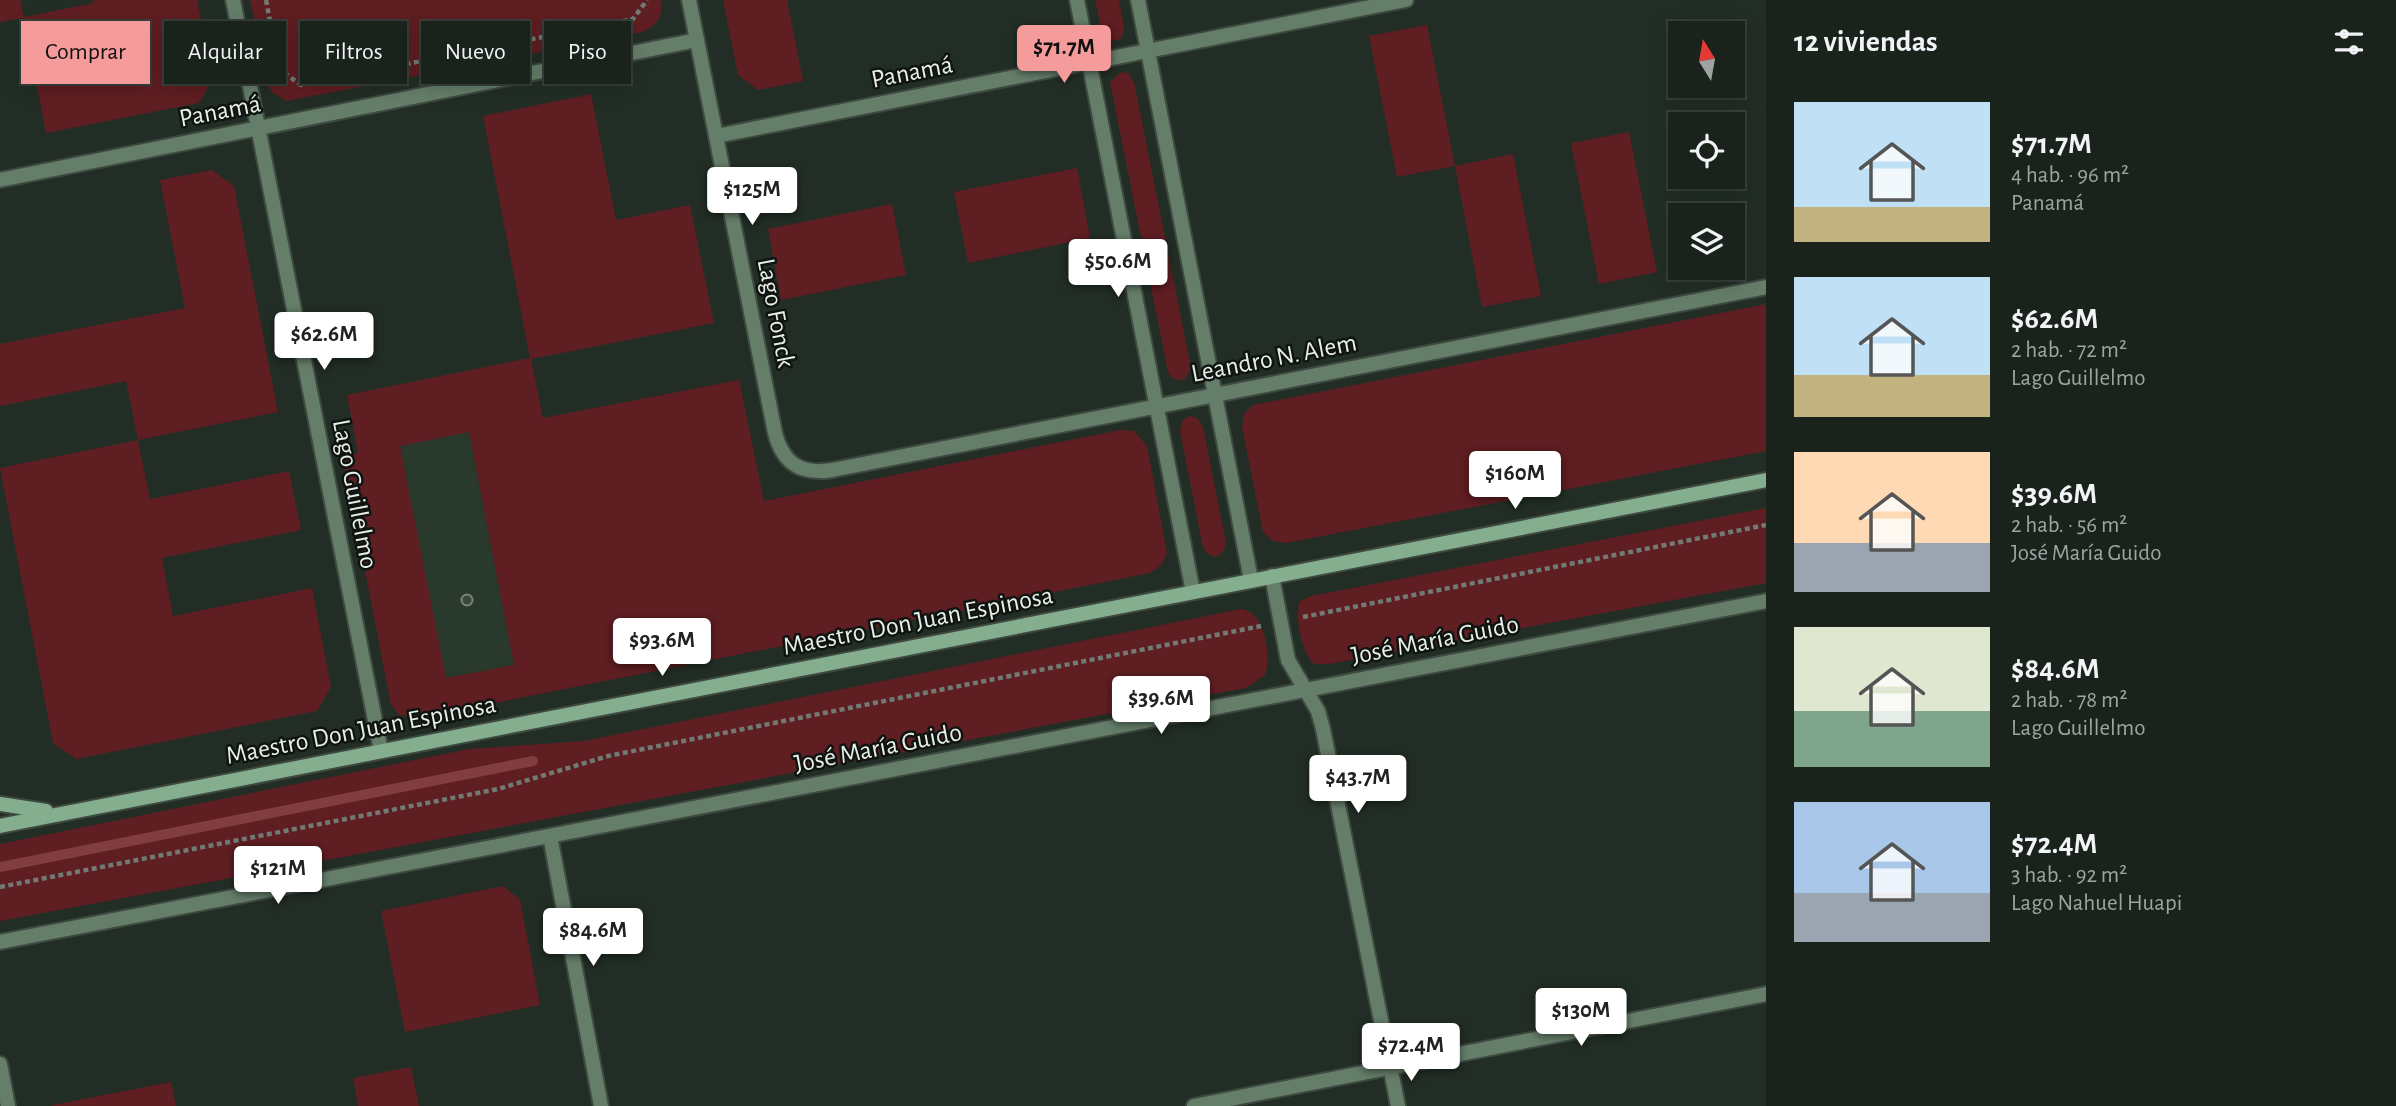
<!DOCTYPE html>
<html lang="es">
<meta charset="utf-8">
<style>
:root{--surface:#1a221c;--page:#272f29;--text:#f1f3f6;--muted:#9fa4a3;--line:#383f3b;--accent:#f59b9b}
body{margin:0;font-family:"Alegreya Sans",sans-serif;background:var(--page);color:var(--text);height:100vh;display:flex;flex-direction:column;font-size:26px;white-space:nowrap}
*{box-sizing:border-box;margin:0}
p{font-size:23px;color:var(--muted)}
.icon{flex:none;width:38px;height:38px;fill:none;stroke:currentColor;stroke-width:2;stroke-linecap:round;stroke-linejoin:round}
.map{position:relative;flex:1;overflow:hidden}
.drawer{display:flex;flex-direction:column;background:var(--surface);width:630px}
.drawer>*{flex:none}
.guide{position:absolute;left:21px;top:21px;width:665px;height:63px;display:flex;gap:14px}
.needle{width:46px;rotate:349deg}
.controls{position:absolute;left:1668px;top:21px;display:grid;gap:14px}
.controls a{display:grid;place-items:center;width:77px;height:77px;border-radius:0px;background:var(--surface);box-shadow:0 4px 18px #0003,0 0 0 2px var(--line);font-size:35px}
.price{position:absolute;translate:-50% -60px;padding:0 16px;border-radius:7px;background:#fff;color:#222;font-size:23px;line-height:46px;filter:drop-shadow(0 2px 4px #0008)}
.price::after{content:'';position:absolute;left:50%;top:42px;width:21px;height:16px;margin-left:-10px;background:inherit;clip-path:polygon(0 0,100% 0,50% 100%)}
.price.selected{background:var(--accent);color:#111}
ul{padding:0;list-style:none}
li{display:flex;align-items:center;gap:21px;height:175px;padding:0 28px}
li span{display:grid;place-items:center;flex:none;width:196px;height:140px;border-radius:0px;color:#555}
li>.icon{margin-inline-start:auto}
span .icon{width:84px;height:84px;fill:#fffc;stroke-width:1}
li b{font-size:30px}
h2{display:flex;justify-content:space-between;align-items:center;height:84px;padding:0 28px;font-size:30px}
.tag{padding:0 24px;border-radius:0px;background:var(--surface);box-shadow:0 4px 18px #0003,0 0 0 2px var(--line);font-size:24px;line-height:63px}
.tag.selected{background:var(--accent);color:#111}
main{display:flex;flex:1;min-height:0}
.map>svg:first-child{display:block}
.built{fill:#293a2d}
.green{fill:#5f1e22;fill-rule:evenodd}
.lines{fill:none;stroke-linecap:round;stroke-linejoin:round}
.stream{stroke:#823d3f;stroke-width:10}
.building{fill:#3b473d;stroke:#78857a;stroke-width:2}
.minor-casing{stroke:#3e4940;stroke-width:18}
.secondary-casing{stroke:#3e4940;stroke-width:18}
.path{stroke:#717b73;stroke-width:4.5;stroke-dasharray:5 3.5;stroke-linecap:butt}
.minor{stroke:#657e6a;stroke-width:14}
.secondary{stroke:#85ae8e;stroke-width:14}
.labels{text-anchor:middle;dominant-baseline:central;stroke-width:5;stroke-linejoin:round;paint-order:stroke}
.street-label{font-size:26px;fill:#e8efe9;stroke:#0f1410}
</style>
<main>
<div class="map">
<svg width="1766" height="1106" viewBox="0 0 1766 1106">
<rect width="100%" height="100%" fill="#222e25"/>
<polygon class="built" points="469,432 514,665 445,678 400,446"/>
<g class="green">
<polygon points="0,0 20,0 24,17 93,3 93,0 197,0 213,79 199,103 46,133 24,18 0,22"/>
<path d="M 250,0 L 661,0 C 663,16 657,26 642,32 L 287,101 L 273,93 L 268,86 Z"/>
<polygon points="723,0 787,0 803,81 758,90 738,75"/>
<polygon points="1095,0 1119,0 1124,28 1121,39 1110,41 1103,37"/>
<polygon points="1427,25 1455,166 1513,154 1541,296 1482,307 1455,166 1397,177 1369,36"/>
<polygon points="1121,72 1128,73 1134,82 1191,368 1184,380 1173,379 1168,372 1110,82"/>
<path d="M 591,94 L 616,220 L 690,205 L 714,323 L 531,359 L 543,418 L 739,380 L 764,501 L 1120,430 L 1134,431 L 1147,446 L 1167,553 L 1161,565 L 1150,573 L 419,718 L 399,715 L 391,705 L 343,457 L 358,453 L 347,395 L 530,358 L 483,116 ZM 469,432 L 514,665 L 446,678 L 400,446 Z"/>
<polygon points="1629,132 1657,272 1599,284 1571,143"/>
<polygon points="1077,168 1090,238 968,263 954,192"/>
<polygon points="212,170 234,186 278,412 138,440 150,499 289,471 301,530 162,558 173,616 312,588 331,687 317,711 76,759 53,743 0,468 138,440 126,381 0,406 0,344 185,308 160,180"/>
<polygon points="892,204 906,275 781,300 768,229"/>
<polygon points="1766,304 1766,451 1286,543 1273,541 1263,532 1242,427 1244,414 1253,405"/>
<polygon points="1190,416 1197,418 1203,427 1226,543 1224,551 1216,557 1208,554 1203,548 1180,431 1183,420"/>
<path d="M 1766,508 L 1766,583 L 1329,664 L 1314,664 C 1302,653 1294,616 1300,601 L 1311,596 Z"/>
<path d="M 1241,609 C 1265,611 1272,657 1265,675 L 1246,688 L 0,921 L 0,844 L 469,749 L 584,741 Z"/>
<polygon points="503,886 520,900 540,1005 405,1032 381,911"/>
<polygon points="411,1067 419,1106 358,1106 353,1078"/>
<polygon points="171,1082 176,1106 48,1106"/>
</g>
<g class="lines">
<polyline class="stream" points="0,867 533,761"/>
</g>
<circle class="building" cx="467" cy="600" r="5.5"/>
<g class="lines">
<g class="minor-casing">
<g id="minor">
<polyline points="233,0 381,751"/>
<path d="M 689,0 L 775,433 C 783,464 801,475 832,470 L 1766,287"/>
<polyline points="1077,0 1193,592"/>
<polyline points="1138,0 1251,580"/>
<polyline points="716,136 1406,0"/>
<polyline points="0,180 697,40"/>
<polyline points="1272,576 1288,660 1318,711 1323,729 1398,1106"/>
<polyline points="550,836 601,1106"/>
<polyline points="0,942 1766,601"/>
<polyline points="0,1064 8,1106"/>
<polyline points="1194,1106 1766,994"/>
</g>
</g>
<g class="secondary-casing">
<g id="secondary">
<polyline points="0,804 46,811"/>
<polyline points="0,826 1766,480"/>
</g>
</g>
<g class="path">
<polyline points="266,0 279,69 301,85 633,19 647,0"/>
<polyline points="1303,617 1766,525"/>
<polyline points="0,887 498,789 608,756 1261,626"/>
</g>
<use href="#minor" class="minor"/>
<use href="#secondary" class="secondary"/>
</g>
<g class="labels">
<g class="street-label">
<text transform="translate(912 72) rotate(-11)">Panamá</text>
<text transform="translate(220 111) rotate(-11)">Panamá</text>
<text transform="translate(776 313) rotate(79)">Lago Fonck</text>
<text transform="translate(1274 358) rotate(-11)">Leandro N. Alem</text>
<text transform="translate(355 494) rotate(79)">Lago Guillelmo</text>
<text transform="translate(918 621) rotate(-11)">Maestro Don Juan Espinosa</text>
<text transform="translate(1435 640) rotate(-11)">José María Guido</text>
<text transform="translate(361 730) rotate(-11)">Maestro Don Juan Espinosa</text>
<text transform="translate(878 748) rotate(-11)">José María Guido</text>
</g>
</g>
</svg>
<div class="controls">
<a><svg class="needle" viewBox="-14 -14 28 28"><path d="M0-13l5 13h-10z" fill="#e53935"/><path d="M0 13l5-13h-10z" fill="#9fa4a3"/></svg></a>
<a><svg class="icon" aria-label="locate" viewBox="0 0 24 24"><circle cx="12" cy="12" r="6"/><path d="M12 2v4M12 18v4M2 12h4M18 12h4"/></svg></a>
<a><svg class="icon" aria-label="layers" viewBox="0 0 24 24"><path d="M12 4l9 5-9 5-9-5zM3 14l9 5 9-5"/></svg></a>
</div>
<b class="price selected" style="left:1064px;top:85px">$71.7M</b>
<b class="price" style="left:752px;top:227px">$125M</b>
<b class="price" style="left:1118px;top:299px">$50.6M</b>
<b class="price" style="left:324px;top:372px">$62.6M</b>
<b class="price" style="left:1515px;top:511px">$160M</b>
<b class="price" style="left:662px;top:678px">$93.6M</b>
<b class="price" style="left:1161px;top:736px">$39.6M</b>
<b class="price" style="left:1358px;top:815px">$43.7M</b>
<b class="price" style="left:278px;top:906px">$121M</b>
<b class="price" style="left:593px;top:968px">$84.6M</b>
<b class="price" style="left:1581px;top:1048px">$130M</b>
<b class="price" style="left:1411px;top:1083px">$72.4M</b>
<div class="guide">
<a class="tag selected">Comprar</a>
<a class="tag">Alquilar</a>
<a class="tag">Filtros</a>
<a class="tag">Nuevo</a>
<a class="tag">Piso</a>
</div>
</div>
<section class="drawer">
<h2>12 viviendas<svg class="icon" aria-label="filters" viewBox="0 0 24 24"><path d="M4 7h16M4 17h16"/><circle cx="9" cy="7" r="2"/><circle cx="15" cy="17" r="2"/></svg></h2>
<ul>
<li><span style="background:linear-gradient(#bfe0f5 75%,#c2b280 0)"><svg class="icon" aria-label="home" viewBox="0 0 24 24"><path d="M3 11l9-7 9 7M6 9v11h12V9"/></svg></span><div><b>$71.7M</b><p>4 hab. · 96 m²</p><p>Panamá</p></div></li>
<li><span style="background:linear-gradient(#bfe0f5 70%,#c2b280 0)"><svg class="icon" aria-label="home" viewBox="0 0 24 24"><path d="M3 11l9-7 9 7M6 9v11h12V9"/></svg></span><div><b>$62.6M</b><p>2 hab. · 72 m²</p><p>Lago Guillelmo</p></div></li>
<li><span style="background:linear-gradient(#ffd9b3 65%,#9aa5b1 0)"><svg class="icon" aria-label="home" viewBox="0 0 24 24"><path d="M3 11l9-7 9 7M6 9v11h12V9"/></svg></span><div><b>$39.6M</b><p>2 hab. · 56 m²</p><p>José María Guido</p></div></li>
<li><span style="background:linear-gradient(#dfe7d0 60%,#7fa58c 0)"><svg class="icon" aria-label="home" viewBox="0 0 24 24"><path d="M3 11l9-7 9 7M6 9v11h12V9"/></svg></span><div><b>$84.6M</b><p>2 hab. · 78 m²</p><p>Lago Guillelmo</p></div></li>
<li><span style="background:linear-gradient(#a9c7e8 65%,#9aa5b1 0)"><svg class="icon" aria-label="home" viewBox="0 0 24 24"><path d="M3 11l9-7 9 7M6 9v11h12V9"/></svg></span><div><b>$72.4M</b><p>3 hab. · 92 m²</p><p>Lago Nahuel Huapi</p></div></li>
</ul>
</section>
</main>
